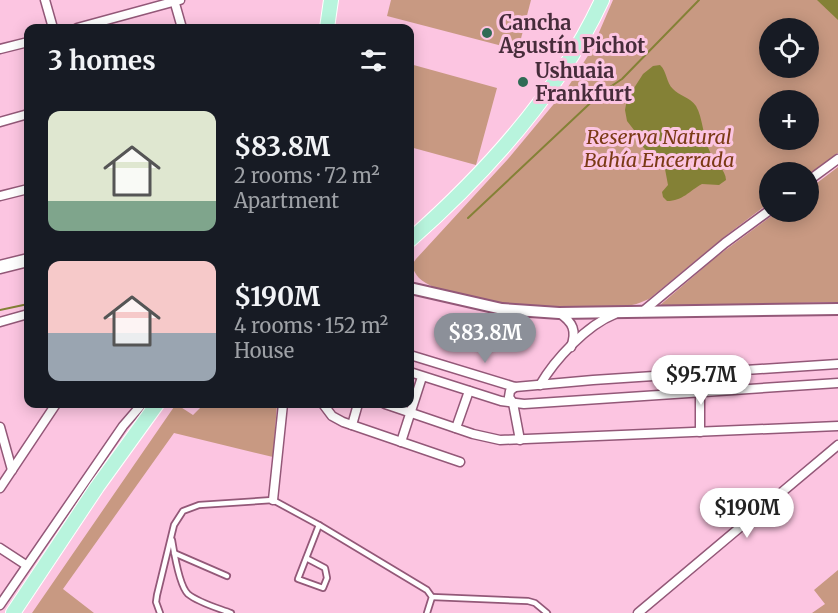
<!DOCTYPE html>
<meta charset="utf-8">
<style>
:root{--surface:#171b24;--page:#242831;--text:#f1f3f6;--muted:#9ea1a6;--accent:#8c9099}
body{margin:0;font-family:Merriweather,serif;background:var(--page);color:var(--text);height:100vh;display:flex;flex-direction:column;font-size:22px;white-space:nowrap}
*{box-sizing:border-box;margin:0}
p{font-size:20px;color:var(--muted)}
.icon{flex:none;width:33px;height:33px;fill:none;stroke:currentColor;stroke-width:2;stroke-linecap:round;stroke-linejoin:round}
.map{position:relative;flex:1;overflow:hidden}
.details{position:absolute;left:24px;top:24px;width:390px;height:384px;display:flex;flex-direction:column;background:var(--surface);border-radius:12px;box-shadow:0 3px 15px #0003}
.details>*{flex:none}
.controls{position:absolute;left:759px;top:18px;display:grid;gap:12px}
.controls a{display:grid;place-items:center;width:60px;height:60px;border-radius:50%;background:var(--surface);box-shadow:0 3px 15px #0003;font-size:30px}
.price{position:absolute;translate:-50% -51px;padding:0 14px;border-radius:21px;background:#fff;color:#222;font-size:20px;line-height:39px;filter:drop-shadow(0 2px 3px #0008)}
.price::after{content:'';position:absolute;left:50%;top:36px;width:18px;height:14px;margin-left:-9px;background:inherit;clip-path:polygon(0 0,100% 0,50% 100%)}
.price.on{background:var(--accent);color:#fff}
ul{padding:0;list-style:none}
li{display:flex;align-items:center;gap:18px;height:150px;padding:0 24px}
li span{display:grid;place-items:center;flex:none;width:168px;height:120px;border-radius:12px;color:#555}
li>.icon{margin-inline-start:auto}
span .icon{width:72px;height:72px;fill:#fffc;stroke-width:1}
li b{font-size:26px}
h2{display:flex;justify-content:space-between;align-items:center;height:72px;padding:0 24px;font-size:26px}
.map>svg:first-child{display:block}
.green{fill:#c89982;fill-rule:evenodd}
.water{fill:#848136}
.lines{fill:none;stroke-linecap:round;stroke-linejoin:round}
.stream{stroke:#848136;stroke-width:2}
.service-casing{stroke:#935878;stroke-width:8}
.minor-casing{stroke:#935878;stroke-width:11}
.tertiary-casing{stroke:#935878;stroke-width:14}
.secondary-casing{stroke:#935878;stroke-width:15}
.primary-casing{stroke:#fff;stroke-width:16}
.service{stroke:#fff;stroke-width:4.5}
.minor{stroke:#fff;stroke-width:8}
.tertiary{stroke:#fff;stroke-width:10}
.secondary{stroke:#fff;stroke-width:12}
.primary{stroke:#b8f4dd;stroke-width:14}
.poi-dot{fill:#306b55;stroke:#fcc5e1;stroke-width:2}
.labels{text-anchor:middle;dominant-baseline:central;stroke-width:6;stroke-linejoin:round;paint-order:stroke}
.poi-label{font-size:20px;font-weight:bold;fill:#462c3a;stroke:#fcc5e1;text-anchor:start}
.park-label{font-size:20px;font-style:italic;fill:#7a3a15;stroke:#fcc5e1}
</style>
<div class="map">
<svg width="838" height="613" viewBox="0 0 838 613">
<rect width="100%" height="100%" fill="#fcc5e1"/>
<g class="green">
<polygon points="391,0 531,0 518,50 387,16"/>
<path d="M 613,0 L 838,0 L 838,153 L 809,175 L 808,172 L 770,172 L 769,203 L 728,234 L 649,299 C 643,301 638,304 632,305 C 589,311 451,307 419,278 C 416,275 414,270 411,266 L 416,259 L 508,159 L 568,87 L 591,51 ZM 770,28 L 808,28 L 808,68 L 770,68 ZM 770,100 L 808,100 L 808,140 L 770,140 Z"/>
<polygon points="410,64 497,88 476,165 410,147"/>
<polygon points="838,167 838,302 659,306 716,257 777,212 808,212 809,189"/>
<polygon points="176,404 193,415 204,404 277,404 273,457 174,433 63,589 94,613 32,613"/>
<polygon points="838,570 838,613 812,613 825,604 814,590"/>
</g>
<g class="water">
<polygon points="817,0 838,0 838,20"/>
<path d="M 660,65 C 667,71 666,83 673,89 C 679,96 690,97 696,106 C 703,118 703,138 710,152 C 714,161 726,170 726,180 L 719,185 L 702,184 C 689,191 683,201 667,201 L 663,197 L 662,192 L 668,185 L 665,169 L 641,145 L 634,130 L 627,121 L 625,110 L 627,99 L 643,74 L 653,66 Z"/>
</g>
<g class="lines">
<g class="stream">
<polyline points="468,218 601,93 622,79 699,0"/>
<polyline points="0,310 28,304"/>
</g>
<g class="service-casing">
<g id="service">
<path d="M 172,540 C 174,552 179,586 188,594 C 199,603 218,608 231,613"/>
<polyline points="174,553 227,576"/>
<polyline points="306,558 325,568 327,578 323,588 298,579 319,525"/>
<polyline points="432,597 528,601 535,603 547,613"/>
<polyline points="160,613 156,602 157,595 174,525 183,511 199,505 273,500 319,525 427,590 432,597 427,613"/>
</g>
</g>
<g class="minor-casing">
<g id="minor">
<polyline points="45,0 53,28"/>
<polyline points="174,0 182,28"/>
<polyline points="77,28 180,0"/>
<polyline points="0,49 28,42"/>
<polyline points="0,122 28,114"/>
<polyline points="808,181 838,159"/>
<polyline points="0,196 28,189"/>
<polyline points="642,312 725,243 770,210"/>
<path d="M 559,313 C 573,322 577,331 571,347"/>
<polyline points="0,322 28,314"/>
<polyline points="410,355 515,387 593,380 838,364"/>
<polyline points="410,372 501,401 524,404 838,383"/>
<path d="M 540,385 C 555,359 587,325 615,314"/>
<polyline points="515,387 510,391 509,397 513,403 520,440"/>
<polyline points="700,393 700,432"/>
<polyline points="323,404 332,416 343,422 460,462"/>
<polyline points="385,404 473,434 500,440 838,426"/>
<polyline points="352,425 358,404"/>
<polyline points="0,427 12,470"/>
<polyline points="456,428 469,391"/>
<polyline points="401,442 422,377"/>
<polyline points="0,488 56,404"/>
<polyline points="273,500 283,404"/>
<polyline points="0,548 26,565"/>
<polyline points="0,605 123,426 142,404"/>
<polyline points="638,613 838,445"/>
</g>
</g>
<g class="tertiary-casing">
<polyline id="tertiary" points="410,288 502,309 559,313 838,309"/>
</g>
<g class="secondary-casing">
<polyline id="secondary" points="0,267 28,260"/>
</g>
<g class="primary-casing">
<g id="primary">
<polyline points="327,28 331,0"/>
<path d="M 410,240 C 486,173 559,93 602,0"/>
<polyline points="13,613 97,487 157,404"/>
</g>
</g>
<use href="#service" class="service"/>
<use href="#minor" class="minor"/>
<use href="#tertiary" class="tertiary"/>
<use href="#secondary" class="secondary"/>
<use href="#primary" class="primary"/>
</g>
<g class="poi-dot">
<circle cx="487" cy="33" r="6"/>
<circle cx="523" cy="82" r="6"/>
</g>
<g class="labels">
<g class="poi-label">
<text x="499" y="22">Cancha<tspan x="499" dy="23">Agustín Pichot</tspan></text>
<text x="535" y="70">Ushuaia<tspan x="535" dy="23">Frankfurt</tspan></text>
</g>
<g class="park-label">
<text x="659" y="136">Reserva Natural<tspan x="659" dy="23">Bahía Encerrada</tspan></text>
</g>
</g>
</svg>
<div class="controls">
<a><svg class="icon" aria-label="locate" viewBox="0 0 24 24"><circle cx="12" cy="12" r="6"/><path d="M12 2v4M12 18v4M2 12h4M18 12h4"/></svg></a>
<a>+</a>
<a>−</a>
</div>
<b class="price on" style="left:485px;top:364px">$83.8M</b>
<b class="price" style="left:701px;top:406px">$95.7M</b>
<b class="price" style="left:747px;top:539px">$190M</b>
<section class="details">
<h2>3 homes<svg class="icon" aria-label="filters" viewBox="0 0 24 24"><path d="M4 7h16M4 17h16"/><circle cx="9" cy="7" r="2"/><circle cx="15" cy="17" r="2"/></svg></h2>
<ul>
<li><span style="background:linear-gradient(#dfe7d0 75%,#7fa58c 0)"><svg class="icon" aria-label="home" viewBox="0 0 24 24"><path d="M3 11l9-7 9 7M6 9v11h12V9"/></svg></span><div><b>$83.8M</b><p>2 rooms · 72 m²</p><p>Apartment</p></div></li>
<li><span style="background:linear-gradient(#f6c9c9 60%,#9aa5b1 0)"><svg class="icon" aria-label="home" viewBox="0 0 24 24"><path d="M3 11l9-7 9 7M6 9v11h12V9"/></svg></span><div><b>$190M</b><p>4 rooms · 152 m²</p><p>House</p></div></li>
</ul>
</section>
</div>
